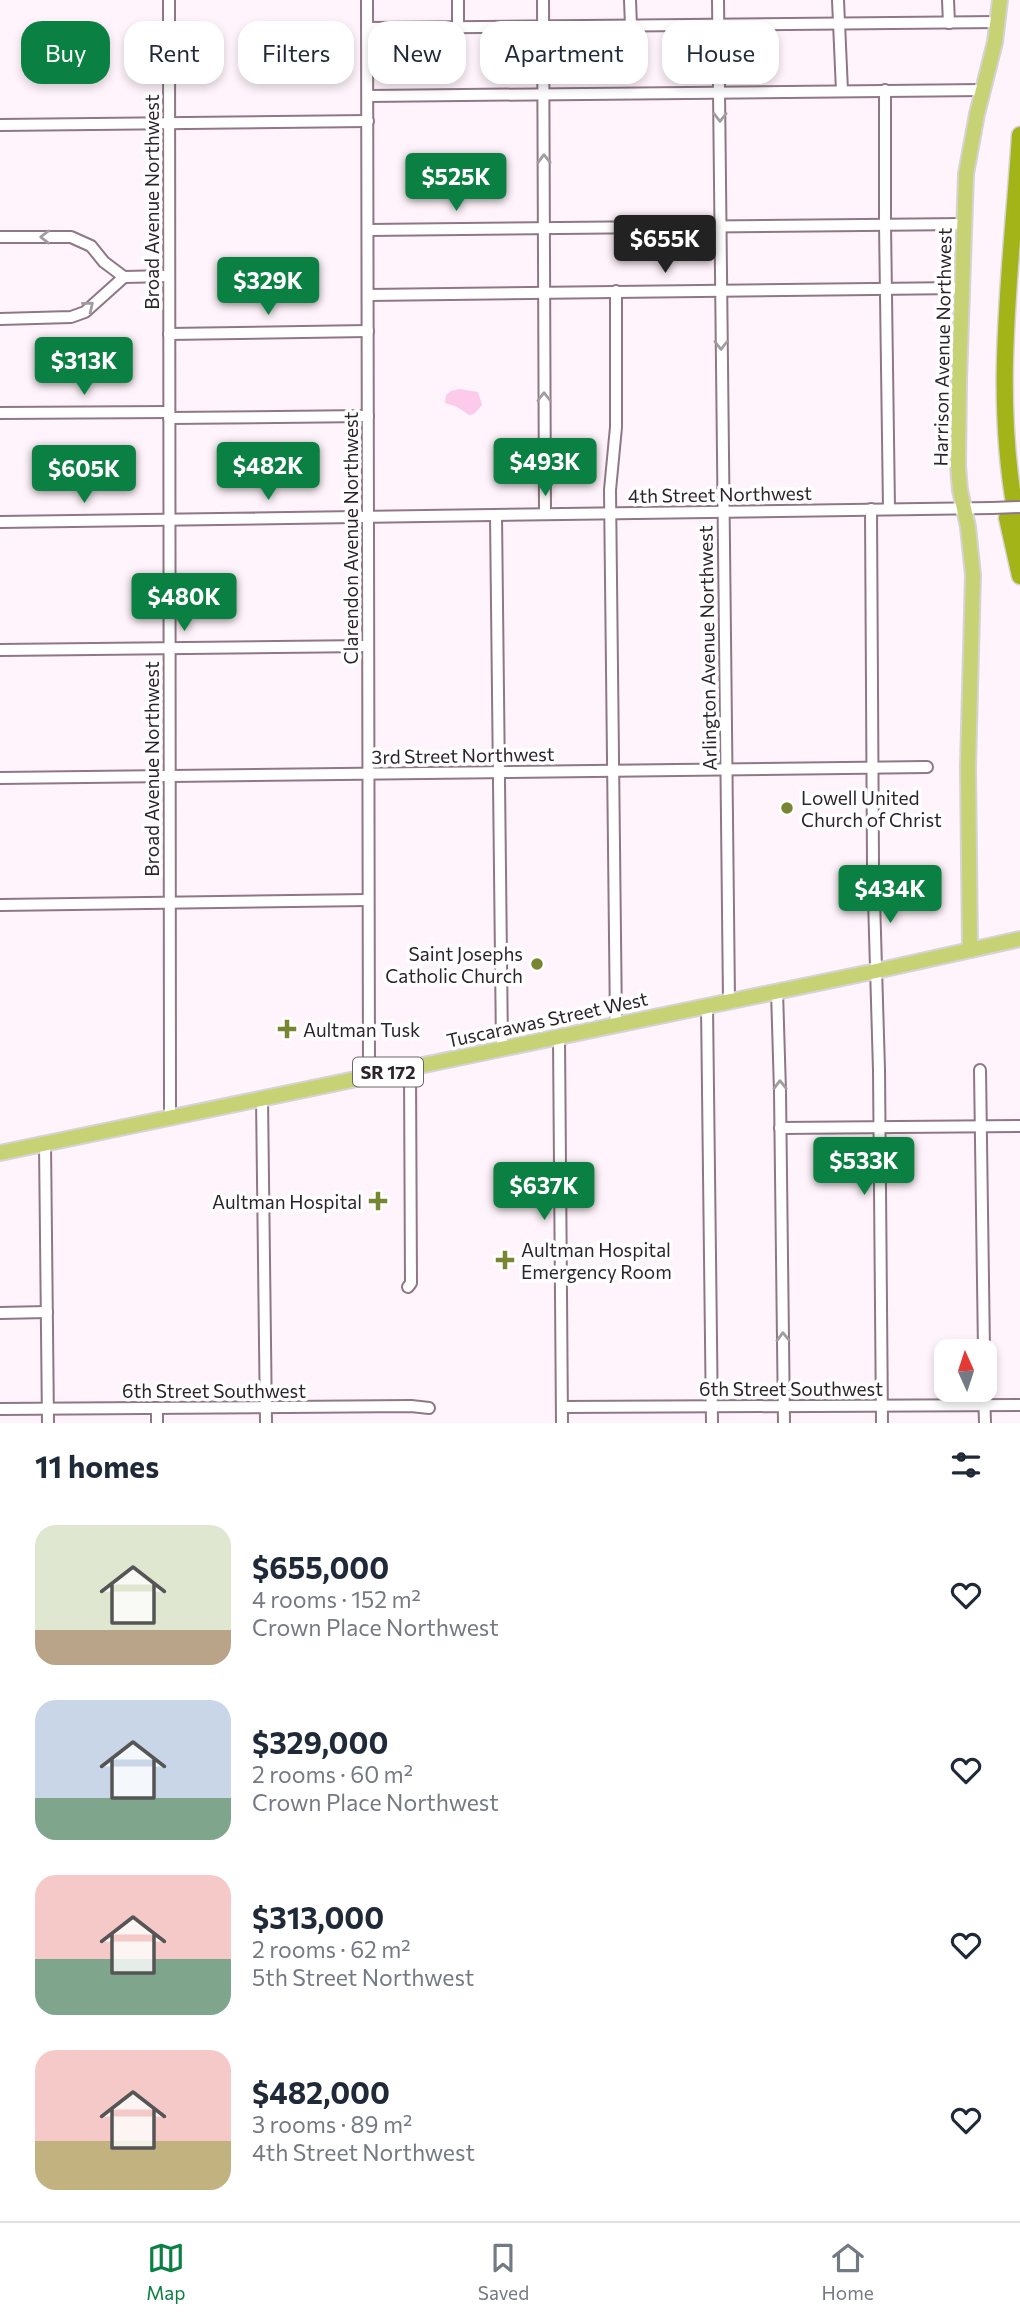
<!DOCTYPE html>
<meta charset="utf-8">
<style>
:root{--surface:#fff;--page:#f6f6f7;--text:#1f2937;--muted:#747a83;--line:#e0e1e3;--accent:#0b8043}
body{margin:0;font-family:Commissioner,sans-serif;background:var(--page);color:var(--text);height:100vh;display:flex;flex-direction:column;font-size:26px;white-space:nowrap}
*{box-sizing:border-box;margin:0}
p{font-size:23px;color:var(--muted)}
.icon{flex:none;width:38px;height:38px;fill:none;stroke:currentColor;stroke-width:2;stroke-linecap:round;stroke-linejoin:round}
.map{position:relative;height:1423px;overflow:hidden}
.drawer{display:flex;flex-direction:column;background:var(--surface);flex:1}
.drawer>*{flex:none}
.banner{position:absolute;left:21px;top:21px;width:978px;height:63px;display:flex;gap:14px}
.needle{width:46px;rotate:357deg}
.fabs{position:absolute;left:934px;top:1339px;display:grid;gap:14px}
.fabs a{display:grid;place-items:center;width:63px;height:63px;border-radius:14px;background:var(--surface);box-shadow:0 4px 10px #0003;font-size:35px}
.price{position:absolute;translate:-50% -60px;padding:0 16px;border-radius:7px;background:var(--accent);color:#fff;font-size:23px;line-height:46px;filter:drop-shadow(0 2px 4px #0008)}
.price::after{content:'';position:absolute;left:50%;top:42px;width:21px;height:16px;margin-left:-10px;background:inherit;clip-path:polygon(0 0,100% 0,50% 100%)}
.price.active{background:#222;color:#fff}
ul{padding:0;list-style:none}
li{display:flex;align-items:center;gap:21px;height:175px;padding:0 35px}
li span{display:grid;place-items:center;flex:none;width:196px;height:140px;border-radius:21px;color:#555}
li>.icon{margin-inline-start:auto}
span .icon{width:84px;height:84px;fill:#fffc;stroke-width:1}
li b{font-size:30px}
h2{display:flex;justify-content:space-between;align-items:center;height:84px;padding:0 35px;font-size:30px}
.pill{padding:0 24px;border-radius:21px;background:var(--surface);box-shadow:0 4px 10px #0003;font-size:24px;line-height:63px}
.pill.active{background:var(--accent);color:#fff}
.tabs{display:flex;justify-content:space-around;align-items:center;height:98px;border-top:2px solid var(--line);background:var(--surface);font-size:19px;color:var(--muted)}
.tabs a{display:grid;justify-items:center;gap:4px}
.tabs .active{color:var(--accent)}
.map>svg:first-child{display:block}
.green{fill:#fccbeb}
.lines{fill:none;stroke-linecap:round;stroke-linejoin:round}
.minor-casing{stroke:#8f7786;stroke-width:14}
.major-casing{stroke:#d5d3d4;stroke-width:18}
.highway-casing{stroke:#d5d3d4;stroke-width:19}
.minor{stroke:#fff;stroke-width:10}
.major{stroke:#c7d274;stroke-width:14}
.highway{stroke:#a2b418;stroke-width:16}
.minor-bridge-casing{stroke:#8f7786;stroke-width:14;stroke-linecap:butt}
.minor-bridge{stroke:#fff;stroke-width:10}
.oneway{stroke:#a09c9f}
.poi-dot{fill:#798533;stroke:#fff;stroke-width:2.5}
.labels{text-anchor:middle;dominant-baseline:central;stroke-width:7;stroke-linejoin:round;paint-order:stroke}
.shield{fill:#fff;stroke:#6c656a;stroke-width:2}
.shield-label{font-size:18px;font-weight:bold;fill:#2d232a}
.street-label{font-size:19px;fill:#2d232a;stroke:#fff}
.poi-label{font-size:19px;fill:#2d232a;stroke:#fff;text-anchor:start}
</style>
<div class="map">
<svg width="1020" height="1423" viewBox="0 0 1020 1423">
<rect width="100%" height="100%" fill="#fff4fb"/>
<polygon class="green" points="460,389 478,392 482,405 474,414 469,415 457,407 445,403 446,395 451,391"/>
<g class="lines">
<g class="minor-casing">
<g id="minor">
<polyline points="169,0 170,1117"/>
<polyline points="367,0 369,1076"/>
<polyline points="458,0 458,28"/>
<polyline points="543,0 545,514"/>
<polyline points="630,0 631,26"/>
<polyline points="718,0 729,1001"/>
<polyline points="838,0 842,91"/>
<polyline points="948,0 949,23"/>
<polyline points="367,28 998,22"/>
<polyline points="885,90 885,224 889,509"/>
<polyline points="368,96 983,90"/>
<polyline points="0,125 368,121"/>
<polyline points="368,230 964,224"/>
<polyline points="0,237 71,237 91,246 104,262 124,277 169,276"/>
<polyline points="368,295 962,288"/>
<polyline points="0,319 71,317 85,312 124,277"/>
<polyline points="169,334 368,331"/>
<polyline points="0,413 169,412"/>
<polyline points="169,418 368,416"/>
<polyline points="871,509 873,865 879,1070 882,1423"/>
<polyline points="496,515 502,1048"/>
<polyline points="0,522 992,508"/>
<polyline points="0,650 368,646"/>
<polyline points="0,778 927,767"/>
<polyline points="0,905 368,900"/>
<polyline points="777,991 780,1091 784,1423"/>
<polyline points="707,1006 712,1423"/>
<polyline points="616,1025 610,490 616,427 616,291"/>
<polyline points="559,1037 562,1423"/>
<polyline points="980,1070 984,1351"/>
<polyline points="262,1098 266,1423"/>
<polyline points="780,1128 1020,1126"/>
<polyline points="45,1143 48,1423"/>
<polyline points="408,1287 411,1283 410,1068"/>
<polyline points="0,1313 47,1312"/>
<polyline points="984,1390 985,1423"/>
<polyline points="562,1407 1020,1405"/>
<polyline points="157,1408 157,1423"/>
<polyline points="0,1409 411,1406 429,1408"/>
</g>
</g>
<g class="major-casing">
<g id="major">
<polyline points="970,950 968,766 973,575 968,527 960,490 958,466 959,379 966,174 977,114 995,42 1000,0"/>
<polyline points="0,1153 876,971 1020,939"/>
</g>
</g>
<g class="highway-casing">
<g id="highway">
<path d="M 1020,135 C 1012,266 990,403 1020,533"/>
<polyline points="1007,518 1020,576"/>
</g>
</g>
<use href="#minor" class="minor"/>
<use href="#major" class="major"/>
<use href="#highway" class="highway"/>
<g class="minor-bridge-casing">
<polyline id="minor-bridge" points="992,508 1020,507"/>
</g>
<use href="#minor-bridge" class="minor-bridge"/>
</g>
<defs><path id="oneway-chevron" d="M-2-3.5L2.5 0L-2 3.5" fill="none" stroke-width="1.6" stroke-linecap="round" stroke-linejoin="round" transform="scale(1.75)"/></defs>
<g class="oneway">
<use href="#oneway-chevron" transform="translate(720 117) rotate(90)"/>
<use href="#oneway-chevron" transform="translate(544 159) rotate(-91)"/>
<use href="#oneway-chevron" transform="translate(45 237) rotate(180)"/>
<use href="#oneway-chevron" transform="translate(89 306) rotate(-39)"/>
<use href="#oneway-chevron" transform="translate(721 345) rotate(90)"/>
<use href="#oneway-chevron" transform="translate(544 397) rotate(-90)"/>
<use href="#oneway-chevron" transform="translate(780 1085) rotate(-91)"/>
<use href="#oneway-chevron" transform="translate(783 1337) rotate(-91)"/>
</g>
<g class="poi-dot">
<circle cx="787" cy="808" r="7"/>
<circle cx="537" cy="964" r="7"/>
<path d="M283.5 1018.5h7v7h7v7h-7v7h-7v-7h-7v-7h7z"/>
<path d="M374.5 1190.5h7v7h7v7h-7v7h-7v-7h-7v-7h7z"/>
<path d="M501.5 1249.5h7v7h7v7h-7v7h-7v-7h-7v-7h7z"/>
</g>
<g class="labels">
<rect class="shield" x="353" y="1057.5" width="70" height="29" rx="5"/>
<g class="shield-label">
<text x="388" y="1072">SR 172</text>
</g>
<g class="street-label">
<text transform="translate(151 202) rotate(-90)">Broad Avenue Northwest</text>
<text transform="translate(942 347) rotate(-89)">Harrison Avenue Northwest</text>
<text transform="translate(720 494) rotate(-1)">4th Street Northwest</text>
<text transform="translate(350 538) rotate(-90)">Clarendon Avenue Northwest</text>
<text transform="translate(707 648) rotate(-91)">Arlington Avenue Northwest</text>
<text transform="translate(463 755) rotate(-1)">3rd Street Northwest</text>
<text transform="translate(151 769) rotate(-90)">Broad Avenue Northwest</text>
<text transform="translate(547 1019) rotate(-12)">Tuscarawas Street West</text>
<text x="791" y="1388">6th Street Southwest</text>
<text x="214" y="1390">6th Street Southwest</text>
</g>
<g class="poi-label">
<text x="801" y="797">Lowell United<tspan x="801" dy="22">Church of Christ</tspan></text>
<text x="523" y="953" text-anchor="end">Saint Josephs<tspan x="523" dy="22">Catholic Church</tspan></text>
<text x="303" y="1029">Aultman Tusk</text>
<text x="362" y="1201" text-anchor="end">Aultman Hospital</text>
<text x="521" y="1249">Aultman Hospital<tspan x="521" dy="22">Emergency Room</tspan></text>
</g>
</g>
</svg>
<div class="fabs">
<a><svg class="needle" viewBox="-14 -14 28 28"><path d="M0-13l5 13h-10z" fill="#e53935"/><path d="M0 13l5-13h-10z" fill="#747a83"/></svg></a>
</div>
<b class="price" style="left:456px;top:213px">$525K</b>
<b class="price active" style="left:665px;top:275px">$655K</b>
<b class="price" style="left:268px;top:317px">$329K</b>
<b class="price" style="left:84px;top:397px">$313K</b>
<b class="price" style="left:545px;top:498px">$493K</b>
<b class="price" style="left:268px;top:502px">$482K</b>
<b class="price" style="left:84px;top:505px">$605K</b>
<b class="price" style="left:184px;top:633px">$480K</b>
<b class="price" style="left:890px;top:925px">$434K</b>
<b class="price" style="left:864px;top:1197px">$533K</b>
<b class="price" style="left:544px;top:1222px">$637K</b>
<div class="banner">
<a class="pill active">Buy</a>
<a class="pill">Rent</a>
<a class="pill">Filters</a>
<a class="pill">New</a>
<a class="pill">Apartment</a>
<a class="pill">House</a>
</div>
</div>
<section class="drawer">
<h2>11 homes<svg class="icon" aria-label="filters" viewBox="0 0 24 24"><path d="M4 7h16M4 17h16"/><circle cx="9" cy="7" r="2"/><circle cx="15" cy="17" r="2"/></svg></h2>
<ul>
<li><span style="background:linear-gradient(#dfe7d0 75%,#b9a48a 0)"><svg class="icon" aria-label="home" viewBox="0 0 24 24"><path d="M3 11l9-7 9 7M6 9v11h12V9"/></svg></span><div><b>$655,000</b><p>4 rooms · 152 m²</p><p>Crown Place Northwest</p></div><svg class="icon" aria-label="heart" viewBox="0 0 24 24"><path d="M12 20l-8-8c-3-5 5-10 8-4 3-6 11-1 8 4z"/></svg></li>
<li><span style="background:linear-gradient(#c9d6e8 70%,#7fa58c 0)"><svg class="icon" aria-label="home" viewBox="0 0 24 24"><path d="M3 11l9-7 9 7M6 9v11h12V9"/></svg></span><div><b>$329,000</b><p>2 rooms · 60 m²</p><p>Crown Place Northwest</p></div><svg class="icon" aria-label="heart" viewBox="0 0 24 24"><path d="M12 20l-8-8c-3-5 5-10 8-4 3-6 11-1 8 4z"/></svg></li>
<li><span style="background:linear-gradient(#f6c9c9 60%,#7fa58c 0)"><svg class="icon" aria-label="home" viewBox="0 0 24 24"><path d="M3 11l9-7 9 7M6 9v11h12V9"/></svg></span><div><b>$313,000</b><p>2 rooms · 62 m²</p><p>5th Street Northwest</p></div><svg class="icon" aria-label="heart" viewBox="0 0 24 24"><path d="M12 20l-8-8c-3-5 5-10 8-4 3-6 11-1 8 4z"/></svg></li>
<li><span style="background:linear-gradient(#f6c9c9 65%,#c2b280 0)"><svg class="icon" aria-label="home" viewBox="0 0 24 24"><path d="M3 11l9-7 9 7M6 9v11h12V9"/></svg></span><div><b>$482,000</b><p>3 rooms · 89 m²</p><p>4th Street Northwest</p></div><svg class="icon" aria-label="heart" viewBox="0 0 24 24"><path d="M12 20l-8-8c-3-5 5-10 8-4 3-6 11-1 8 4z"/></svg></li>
</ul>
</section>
<nav class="tabs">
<a class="active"><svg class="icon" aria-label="map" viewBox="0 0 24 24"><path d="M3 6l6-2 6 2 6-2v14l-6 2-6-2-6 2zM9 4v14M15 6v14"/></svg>Map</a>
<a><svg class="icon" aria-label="saved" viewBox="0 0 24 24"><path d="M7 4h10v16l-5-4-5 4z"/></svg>Saved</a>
<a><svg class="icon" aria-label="home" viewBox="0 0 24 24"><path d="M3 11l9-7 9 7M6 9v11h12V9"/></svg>Home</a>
</nav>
